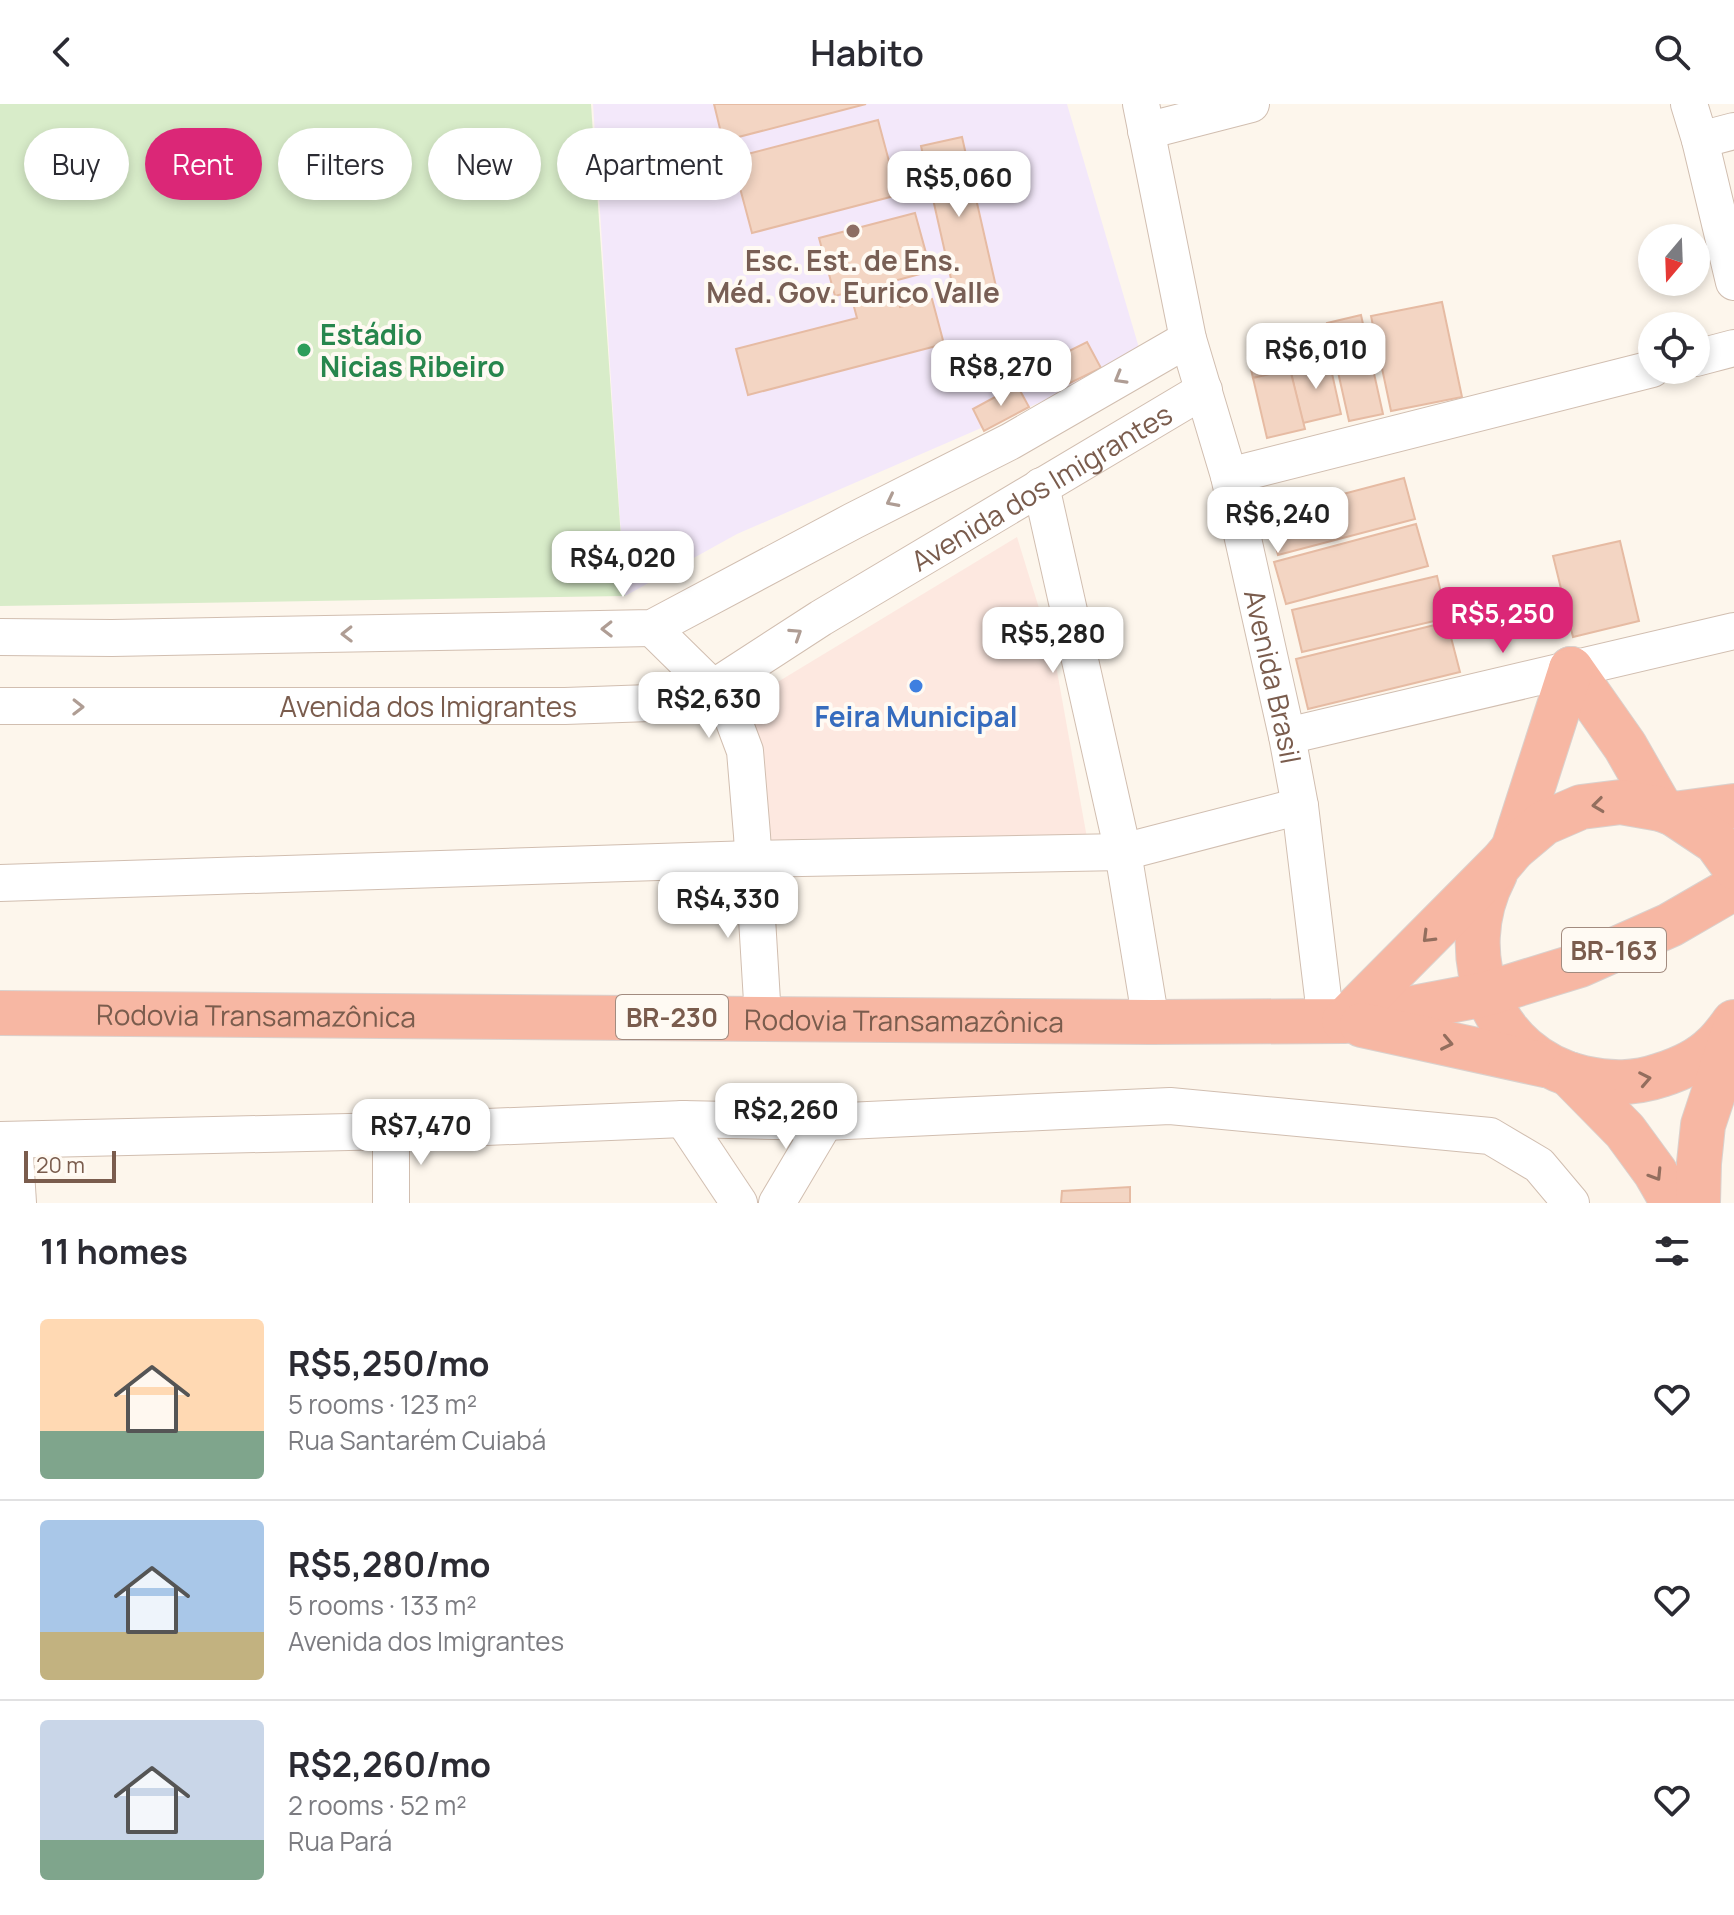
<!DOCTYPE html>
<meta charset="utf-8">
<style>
:root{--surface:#fff;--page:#f7f7f7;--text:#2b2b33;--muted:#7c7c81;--line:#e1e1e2;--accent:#db2777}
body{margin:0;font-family:Manrope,sans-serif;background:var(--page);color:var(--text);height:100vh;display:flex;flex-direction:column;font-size:30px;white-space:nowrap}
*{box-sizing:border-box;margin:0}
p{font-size:26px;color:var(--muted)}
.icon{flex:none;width:44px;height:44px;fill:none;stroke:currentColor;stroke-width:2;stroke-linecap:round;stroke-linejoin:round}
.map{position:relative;height:1099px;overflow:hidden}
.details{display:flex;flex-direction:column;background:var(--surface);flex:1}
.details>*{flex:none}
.banner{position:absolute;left:24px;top:24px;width:800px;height:72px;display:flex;gap:16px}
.needle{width:52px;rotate:199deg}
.tools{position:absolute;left:1638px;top:120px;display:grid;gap:16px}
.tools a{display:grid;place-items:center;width:72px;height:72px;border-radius:50%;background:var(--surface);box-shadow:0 4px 12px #0003;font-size:40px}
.scale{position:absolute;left:24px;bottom:20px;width:92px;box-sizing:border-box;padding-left:8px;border:4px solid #7a5c4d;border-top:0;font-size:22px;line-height:28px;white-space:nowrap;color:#7a5c4d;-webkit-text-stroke:6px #fffaf3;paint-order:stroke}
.price{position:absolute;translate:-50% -68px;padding:0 18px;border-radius:16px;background:#fff;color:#222;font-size:26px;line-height:52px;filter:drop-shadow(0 2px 4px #0008)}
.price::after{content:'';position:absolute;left:50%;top:48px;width:24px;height:18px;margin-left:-12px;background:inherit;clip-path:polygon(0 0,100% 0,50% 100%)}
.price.on{background:var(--accent);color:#fff}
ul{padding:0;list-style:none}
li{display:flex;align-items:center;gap:24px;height:200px;padding:0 40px}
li+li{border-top:2px solid var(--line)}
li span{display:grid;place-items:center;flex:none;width:224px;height:160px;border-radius:8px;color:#555}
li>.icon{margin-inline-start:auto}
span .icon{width:96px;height:96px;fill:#fffc;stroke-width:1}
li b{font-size:34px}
h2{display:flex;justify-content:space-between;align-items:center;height:96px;padding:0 40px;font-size:34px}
.pill{padding:0 28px;border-radius:36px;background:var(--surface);box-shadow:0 4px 12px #0003;font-size:28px;line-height:72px}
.pill.on{background:var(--accent);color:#fff}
header{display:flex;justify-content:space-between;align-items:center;height:104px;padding:0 40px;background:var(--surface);font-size:36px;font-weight:600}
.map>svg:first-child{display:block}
.commercial{fill:#fde8e0}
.education{fill:#f3e8fa}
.green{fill:#d8ecc9}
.building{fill:#f3d5c3;stroke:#e6bba3;stroke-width:2}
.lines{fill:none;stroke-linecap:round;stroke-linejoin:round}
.minor-casing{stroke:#d1beb0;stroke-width:38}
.highway-casing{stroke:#dad1cd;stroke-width:46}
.minor{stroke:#fff;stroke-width:36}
.highway{stroke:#f7b7a3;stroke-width:44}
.oneway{stroke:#af9d94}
.oneway2{stroke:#936e5e}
.education-dot{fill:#8d6e63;stroke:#fffaf3;stroke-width:3}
.leisure-dot{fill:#2e9e5b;stroke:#fffaf3;stroke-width:3}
.shop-dot{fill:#3f7fe0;stroke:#fffaf3;stroke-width:3}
.labels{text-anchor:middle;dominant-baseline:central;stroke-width:8;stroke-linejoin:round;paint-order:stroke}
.shield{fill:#fffaf3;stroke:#a28b7f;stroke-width:2}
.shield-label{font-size:26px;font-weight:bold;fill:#7a5c4d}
.education-label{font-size:28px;font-weight:bold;fill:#785e54;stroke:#fffaf3}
.leisure-label{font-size:28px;font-weight:bold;fill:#27864d;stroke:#fffaf3;text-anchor:start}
.street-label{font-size:28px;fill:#7a5c4d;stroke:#fffaf3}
.shop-label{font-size:28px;font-weight:bold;fill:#366cbe;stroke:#fffaf3}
</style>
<header><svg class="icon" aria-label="back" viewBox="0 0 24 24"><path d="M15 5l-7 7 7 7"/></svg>Habito<svg class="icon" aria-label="search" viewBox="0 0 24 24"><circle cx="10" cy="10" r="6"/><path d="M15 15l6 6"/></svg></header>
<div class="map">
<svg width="1734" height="1099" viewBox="0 0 1734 1099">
<rect width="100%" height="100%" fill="#fdf6ec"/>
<polygon class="commercial" points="1017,433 1055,556 1087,734 753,755 730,607"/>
<polygon class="education" points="593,0 1067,0 1142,254 737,430 625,492"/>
<polygon class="green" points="0,0 591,0 625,492 0,502"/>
<g class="building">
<polygon points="714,0 866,0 723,37"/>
<polygon points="878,16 898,91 752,129 732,54"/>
<polygon points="962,33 997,187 956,197 921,42"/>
<polygon points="915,109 931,167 894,177 900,203 932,195 944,240 748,291 736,245 857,214 850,188 835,192 819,134"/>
<polygon points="1442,198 1462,293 1391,307 1371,212"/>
<polygon points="1361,211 1383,310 1349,317 1327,219"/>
<polygon points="1323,234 1329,256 1253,274 1248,252"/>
<polygon points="1087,238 1101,264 1068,280 1055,254"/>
<polygon points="1329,256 1341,310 1303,319 1290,265"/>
<polygon points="1290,265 1305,325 1267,334 1253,274"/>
<polygon points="1017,281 1029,303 984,327 973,305"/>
<polygon points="1404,374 1415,415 1278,451 1267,410"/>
<polygon points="1416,420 1428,462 1286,500 1274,458"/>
<polygon points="1620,437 1639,517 1573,533 1553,452"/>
<polygon points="1437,472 1447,514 1302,548 1292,506"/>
<polygon points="1447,518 1460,568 1308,605 1296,555"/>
<polygon points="1130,1083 1130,1099 1061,1099 1062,1087"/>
</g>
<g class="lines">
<g class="minor-casing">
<g id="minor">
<path id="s1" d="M 1141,0 L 1188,235 L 1229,372 L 1287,632 L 1300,702 L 1326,918"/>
<polyline points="1689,0 1700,36 1734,178"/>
<polyline points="1146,27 1251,0"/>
<polyline points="1700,36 1734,27"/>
<polyline points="1696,254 1734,244"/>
<polyline points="1229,372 1652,265"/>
<polyline points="1041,382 1123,748 1151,918"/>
<polyline points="652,524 713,584 730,607 745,647 752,731 763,914"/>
<polyline points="0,533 112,534 652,524 853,417 1011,337 1188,235"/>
<path id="s2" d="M 0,602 L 565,602 L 650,599 L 681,594 L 713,584 L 821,514 L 1204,286"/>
<polyline points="1287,632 1734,527"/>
<polyline points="0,779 753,755 1123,748 1300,702"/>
<polyline points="683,1015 739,1099"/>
<polyline points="391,1027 391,1099"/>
<polyline points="0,1036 391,1027 683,1015 825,1018 1170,1002 1490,1032 1539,1061 1571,1099"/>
<polyline points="14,1036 18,1099"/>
<polyline points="777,1099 825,1018"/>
</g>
</g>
<g class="highway-casing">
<g id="highway">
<polyline points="1571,565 1625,642 1661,705"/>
<polyline points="1674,710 1734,702"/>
<polyline points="1513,745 1571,565"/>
<path d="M 1495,770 C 1452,851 1492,953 1583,974 C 1611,980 1635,980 1661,971 C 1680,965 1700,956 1714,942 C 1722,935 1728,926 1734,918"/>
<path id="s3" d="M 0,909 L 1151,918 L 1344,917 L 1486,890 L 1580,861 L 1670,821 L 1734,784"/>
<polyline points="1344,917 1502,758 1513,745 1544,719 1581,703 1621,698 1661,705 1674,710 1716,738 1734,763"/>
<polyline points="1362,921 1545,961"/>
<polyline points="1569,970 1625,1027 1655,1068 1673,1099"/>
<polyline points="1698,1099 1699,1059 1703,1021 1734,927"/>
</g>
</g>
<use href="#minor" class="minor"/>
<use href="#highway" class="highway"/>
</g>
<defs><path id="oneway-chevron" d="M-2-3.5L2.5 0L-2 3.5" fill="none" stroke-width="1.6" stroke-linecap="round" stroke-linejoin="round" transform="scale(2)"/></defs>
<g class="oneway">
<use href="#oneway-chevron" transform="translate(1120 274) rotate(150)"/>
<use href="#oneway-chevron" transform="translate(892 397) rotate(153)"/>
<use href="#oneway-chevron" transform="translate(607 525) rotate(179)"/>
<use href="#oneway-chevron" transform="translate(347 530) rotate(179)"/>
<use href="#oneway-chevron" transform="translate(796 530) rotate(-33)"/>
<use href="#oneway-chevron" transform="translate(78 603) rotate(1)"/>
</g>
<g class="oneway2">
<use href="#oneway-chevron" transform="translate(1598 701) rotate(173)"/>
<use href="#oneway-chevron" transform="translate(1428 833) rotate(135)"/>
<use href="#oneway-chevron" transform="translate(1447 939) rotate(12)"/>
<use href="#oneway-chevron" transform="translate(1645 975) rotate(-11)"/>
<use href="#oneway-chevron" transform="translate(1656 1071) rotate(58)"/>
</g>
<circle class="education-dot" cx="853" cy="127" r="8"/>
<circle class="leisure-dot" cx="304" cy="246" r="8"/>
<circle class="shop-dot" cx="916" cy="582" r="8"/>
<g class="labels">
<g class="shield">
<rect x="1562" y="824" width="104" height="44" rx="6"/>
<rect x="616" y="891" width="112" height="44" rx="6"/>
</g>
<g class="shield-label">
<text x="1614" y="846">BR-163</text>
<text x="672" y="913">BR-230</text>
</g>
<g class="education-label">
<text x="853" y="156">Esc. Est. de Ens.<tspan x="853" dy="32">Méd. Gov. Eurico Valle</tspan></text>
</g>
<g class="leisure-label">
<text x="320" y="230">Estádio<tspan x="320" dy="32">Nicias Ribeiro</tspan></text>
</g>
<g class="street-label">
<text stroke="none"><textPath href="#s2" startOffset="1100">Avenida dos Imigrantes</textPath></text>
<text stroke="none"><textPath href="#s1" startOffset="588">Avenida Brasil</textPath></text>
<text stroke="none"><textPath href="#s2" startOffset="428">Avenida dos Imigrantes</textPath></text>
<text stroke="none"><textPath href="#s3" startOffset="256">Rodovia Transamazônica</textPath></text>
<text stroke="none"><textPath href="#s3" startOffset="904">Rodovia Transamazônica</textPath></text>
</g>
<g class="shop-label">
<text x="916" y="612">Feira Municipal</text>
</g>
</g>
</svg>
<div class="tools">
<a><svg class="needle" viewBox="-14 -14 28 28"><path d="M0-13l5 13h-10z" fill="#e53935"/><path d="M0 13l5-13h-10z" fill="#7c7c81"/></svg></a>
<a><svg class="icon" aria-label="locate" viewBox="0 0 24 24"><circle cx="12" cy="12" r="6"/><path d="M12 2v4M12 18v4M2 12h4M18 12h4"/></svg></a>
</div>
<div class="scale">20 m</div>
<b class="price" style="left:959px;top:115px">R$5,060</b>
<b class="price" style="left:1316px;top:287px">R$6,010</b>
<b class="price" style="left:1001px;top:304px">R$8,270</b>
<b class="price" style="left:1278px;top:451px">R$6,240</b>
<b class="price" style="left:623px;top:495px">R$4,020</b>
<b class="price on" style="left:1503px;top:551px">R$5,250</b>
<b class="price" style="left:1053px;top:571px">R$5,280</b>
<b class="price" style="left:709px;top:636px">R$2,630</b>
<b class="price" style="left:728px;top:836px">R$4,330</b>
<b class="price" style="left:786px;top:1047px">R$2,260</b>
<b class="price" style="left:421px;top:1063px">R$7,470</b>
<div class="banner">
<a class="pill">Buy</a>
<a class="pill on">Rent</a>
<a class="pill">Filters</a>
<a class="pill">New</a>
<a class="pill">Apartment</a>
</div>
</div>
<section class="details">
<h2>11 homes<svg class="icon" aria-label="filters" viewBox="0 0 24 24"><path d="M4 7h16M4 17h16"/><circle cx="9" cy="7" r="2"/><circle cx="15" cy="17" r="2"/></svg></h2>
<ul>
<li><span style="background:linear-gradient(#ffd9b3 70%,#7fa58c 0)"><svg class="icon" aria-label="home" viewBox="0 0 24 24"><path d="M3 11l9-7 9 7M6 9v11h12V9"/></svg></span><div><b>R$5,250/mo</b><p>5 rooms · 123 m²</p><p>Rua Santarém Cuiabá</p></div><svg class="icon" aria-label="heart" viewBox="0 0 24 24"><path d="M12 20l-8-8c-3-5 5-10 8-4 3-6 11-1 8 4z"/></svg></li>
<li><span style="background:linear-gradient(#a9c7e8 70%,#c2b280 0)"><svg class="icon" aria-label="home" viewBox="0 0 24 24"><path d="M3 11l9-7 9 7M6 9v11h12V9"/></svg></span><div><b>R$5,280/mo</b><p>5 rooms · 133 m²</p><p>Avenida dos Imigrantes</p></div><svg class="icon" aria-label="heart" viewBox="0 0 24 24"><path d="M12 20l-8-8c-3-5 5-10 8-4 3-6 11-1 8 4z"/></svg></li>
<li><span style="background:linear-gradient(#c9d6e8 75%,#7fa58c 0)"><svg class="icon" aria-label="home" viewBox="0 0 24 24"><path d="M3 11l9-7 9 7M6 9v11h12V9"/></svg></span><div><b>R$2,260/mo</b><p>2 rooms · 52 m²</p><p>Rua Pará</p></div><svg class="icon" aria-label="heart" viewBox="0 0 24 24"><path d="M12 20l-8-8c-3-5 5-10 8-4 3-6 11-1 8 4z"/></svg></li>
</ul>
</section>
